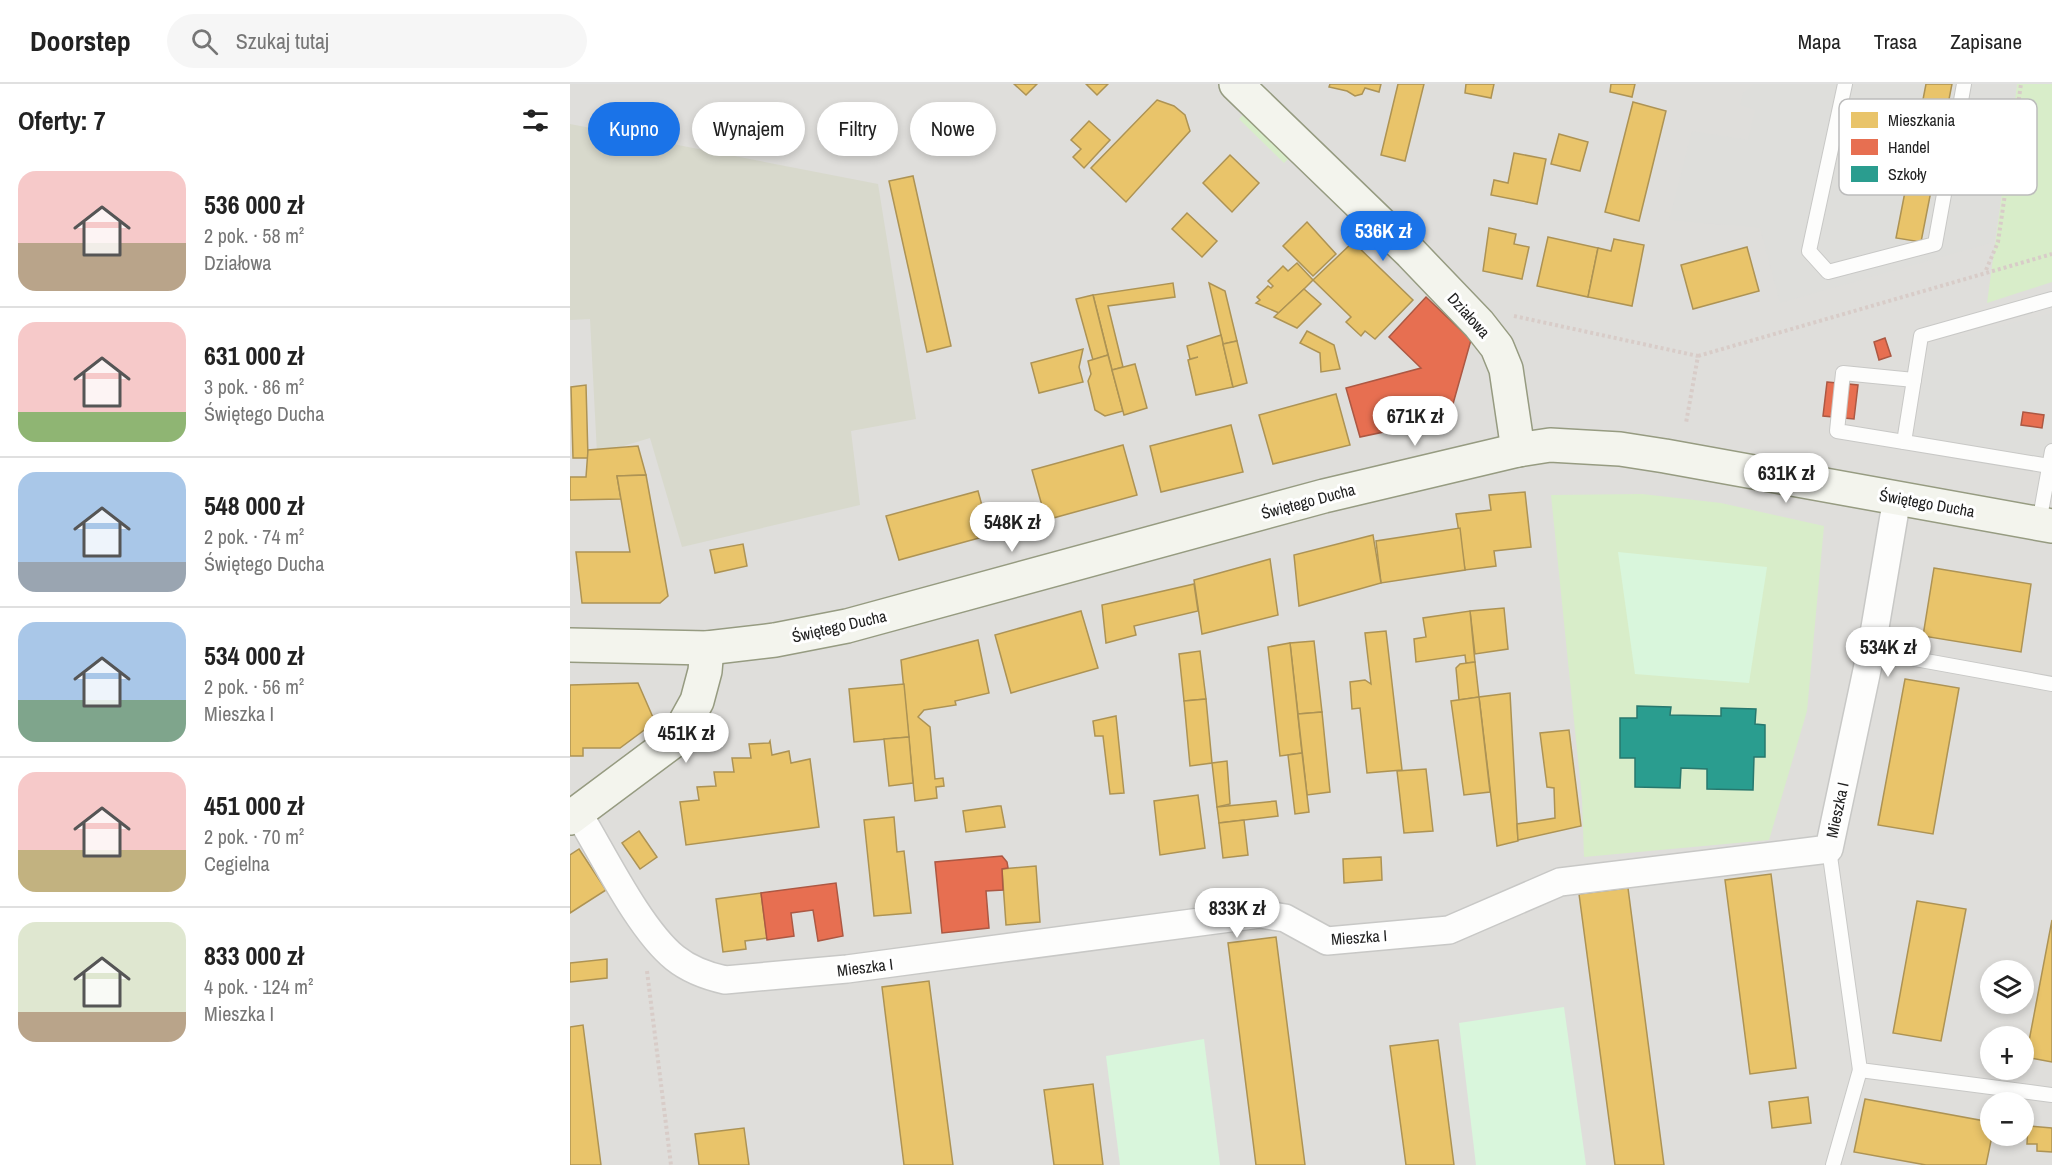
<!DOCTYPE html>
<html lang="pl">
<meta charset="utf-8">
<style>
:root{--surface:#fff;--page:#f6f6f6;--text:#222;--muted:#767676;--line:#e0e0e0;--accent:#1a73e8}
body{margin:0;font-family:"Archivo Narrow",sans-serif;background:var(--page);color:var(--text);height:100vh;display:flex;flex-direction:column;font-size:22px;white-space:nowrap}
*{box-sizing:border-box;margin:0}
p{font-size:20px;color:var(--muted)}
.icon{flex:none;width:33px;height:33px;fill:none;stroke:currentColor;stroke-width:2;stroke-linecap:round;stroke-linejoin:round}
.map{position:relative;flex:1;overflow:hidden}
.details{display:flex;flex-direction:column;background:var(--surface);width:570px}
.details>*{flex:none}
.hud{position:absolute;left:18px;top:18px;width:570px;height:54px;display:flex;gap:12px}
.controls{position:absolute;left:1410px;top:876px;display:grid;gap:12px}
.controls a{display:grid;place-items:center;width:54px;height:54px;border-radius:50%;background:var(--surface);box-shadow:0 3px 9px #0003;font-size:30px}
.price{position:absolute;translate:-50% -51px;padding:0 14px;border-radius:21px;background:#fff;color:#222;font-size:20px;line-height:39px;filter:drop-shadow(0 2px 3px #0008)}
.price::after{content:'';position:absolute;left:50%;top:36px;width:18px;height:14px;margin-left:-9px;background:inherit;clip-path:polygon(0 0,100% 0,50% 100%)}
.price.selected{background:var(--accent);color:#fff}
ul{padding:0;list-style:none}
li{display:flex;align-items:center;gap:18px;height:150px;padding:0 18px}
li+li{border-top:2px solid var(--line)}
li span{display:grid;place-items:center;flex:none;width:168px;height:120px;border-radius:18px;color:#555}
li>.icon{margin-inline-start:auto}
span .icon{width:72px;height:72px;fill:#fffc;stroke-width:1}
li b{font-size:26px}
h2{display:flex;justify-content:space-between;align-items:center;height:72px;padding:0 18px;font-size:26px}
.tag{padding:0 21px;border-radius:27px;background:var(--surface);box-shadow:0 3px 9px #0003;font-size:21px;line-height:54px}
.tag.selected{background:var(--accent);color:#fff}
header{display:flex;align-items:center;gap:36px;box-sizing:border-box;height:84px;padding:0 30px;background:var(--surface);border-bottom:2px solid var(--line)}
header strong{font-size:28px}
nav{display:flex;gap:33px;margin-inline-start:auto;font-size:21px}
.search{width:420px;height:54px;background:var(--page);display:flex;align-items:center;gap:15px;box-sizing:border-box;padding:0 21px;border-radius:33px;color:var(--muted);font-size:22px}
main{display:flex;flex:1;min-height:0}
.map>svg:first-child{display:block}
.residential{fill:#dfdedb;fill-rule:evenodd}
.construction{fill:#d8d9cc}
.grass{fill:#d8edc9}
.park{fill:#d9f6dc}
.parking{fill:#dededb}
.homes{fill:#e9c46a;stroke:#ad9354;stroke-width:1.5}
.shops{fill:#e76f51;stroke:#ac5843;stroke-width:1.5}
.schools{fill:#2a9d8f;stroke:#27786e;stroke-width:1.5}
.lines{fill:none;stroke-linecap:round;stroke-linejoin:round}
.lane-casing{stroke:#c8c8c6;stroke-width:16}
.street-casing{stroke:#c8c8c6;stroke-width:30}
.secondary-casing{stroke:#969b81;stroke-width:36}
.path{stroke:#d8ccc8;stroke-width:4;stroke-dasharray:3 3;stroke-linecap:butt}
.lane{stroke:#fdfdfc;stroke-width:14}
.street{stroke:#fdfdfc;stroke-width:27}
.secondary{stroke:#f3f4ed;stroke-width:33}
.labels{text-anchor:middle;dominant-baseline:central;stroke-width:6;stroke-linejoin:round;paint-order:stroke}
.street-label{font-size:16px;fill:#212121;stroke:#fff}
.key{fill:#fff;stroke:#bcbcbc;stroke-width:1.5}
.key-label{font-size:16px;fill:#212121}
</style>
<header>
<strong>Doorstep</strong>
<div class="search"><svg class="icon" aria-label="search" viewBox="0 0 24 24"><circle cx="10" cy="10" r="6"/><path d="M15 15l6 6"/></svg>Szukaj tutaj</div>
<nav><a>Mapa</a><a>Trasa</a><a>Zapisane</a></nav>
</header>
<main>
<section class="details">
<h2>Oferty: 7<svg class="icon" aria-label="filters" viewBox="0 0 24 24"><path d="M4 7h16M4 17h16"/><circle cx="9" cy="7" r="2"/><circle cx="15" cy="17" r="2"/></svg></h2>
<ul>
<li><span style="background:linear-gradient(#f6c9c9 60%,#b9a48a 0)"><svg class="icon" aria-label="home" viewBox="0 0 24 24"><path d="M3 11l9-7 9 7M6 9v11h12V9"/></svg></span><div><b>536 000 zł</b><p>2 pok. · 58 m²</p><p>Działowa</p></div></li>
<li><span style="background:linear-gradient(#f6c9c9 75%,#8fb573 0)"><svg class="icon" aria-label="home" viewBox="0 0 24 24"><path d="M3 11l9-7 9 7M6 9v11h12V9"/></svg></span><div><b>631 000 zł</b><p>3 pok. · 86 m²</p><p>Świętego Ducha</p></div></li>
<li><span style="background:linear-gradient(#a9c7e8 75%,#9aa5b1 0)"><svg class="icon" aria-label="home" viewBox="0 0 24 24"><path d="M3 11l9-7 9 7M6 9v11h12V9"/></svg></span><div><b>548 000 zł</b><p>2 pok. · 74 m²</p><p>Świętego Ducha</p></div></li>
<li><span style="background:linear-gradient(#a9c7e8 65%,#7fa58c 0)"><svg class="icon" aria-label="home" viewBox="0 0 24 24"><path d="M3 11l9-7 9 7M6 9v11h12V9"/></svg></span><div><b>534 000 zł</b><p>2 pok. · 56 m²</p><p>Mieszka I</p></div></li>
<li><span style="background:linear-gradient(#f6c9c9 65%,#c2b280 0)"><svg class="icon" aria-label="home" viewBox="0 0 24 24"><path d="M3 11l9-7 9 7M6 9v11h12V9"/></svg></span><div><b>451 000 zł</b><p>2 pok. · 70 m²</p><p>Cegielna</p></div></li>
<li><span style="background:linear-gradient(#dfe7d0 75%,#b9a48a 0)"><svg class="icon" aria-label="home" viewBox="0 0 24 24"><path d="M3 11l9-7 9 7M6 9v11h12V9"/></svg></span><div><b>833 000 zł</b><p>4 pok. · 124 m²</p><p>Mieszka I</p></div></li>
</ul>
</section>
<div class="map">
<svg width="1482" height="1081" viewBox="0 0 1482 1081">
<rect width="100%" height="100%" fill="#f0efea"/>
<path class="residential" d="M 0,0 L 1482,0 L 1482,1081 L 0,1081 ZM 1420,886 L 1454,886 L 1454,920 L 1420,920 ZM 1420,952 L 1454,952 L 1454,986 L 1420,986 ZM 1420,1018 L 1454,1018 L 1454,1052 L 1420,1052 Z"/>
<polygon class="construction" points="0,40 308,100 346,335 281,347 290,421 112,463 80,354 27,370 20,235 0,236"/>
<g class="grass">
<polygon points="1447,0 1482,0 1482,198 1417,219"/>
<polygon points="674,30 719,74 714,79 669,35"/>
<polygon points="1072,410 1151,419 1254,442 1237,627 1199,756 1014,773 1012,715 981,411"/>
</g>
<g class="park">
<polygon points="1048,468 1197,483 1179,599 1065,590"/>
<polygon points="994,923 1016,1081 906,1081 889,939"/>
<polygon points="634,955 650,1081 550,1081 536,972"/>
</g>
<g class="parking">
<polygon points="1184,0 1447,0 1424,158 1210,219 1190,144 1099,136 1122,47 1178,56 1185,26 1170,21 1173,9"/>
<polygon points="1482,229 1482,376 1344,352 1359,260"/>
</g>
<g class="homes">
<polygon points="444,0 467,0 456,11"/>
<polygon points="516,0 538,0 527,11"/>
<polygon points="760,0 811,0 809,8 795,4 792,10 785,12 777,7 759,3"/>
<polygon points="828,0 854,0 835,77 811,71"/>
<polygon points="896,0 924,0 921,14 895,9"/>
<polygon points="1041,0 1065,0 1062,13 1040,8"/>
<polygon points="1356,0 1382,0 1351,158 1326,154"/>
<polygon points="587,16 604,22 615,31 620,47 556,118 521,84"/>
<polygon points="1063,18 1096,27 1069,137 1035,128"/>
<polygon points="519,37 540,56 514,84 503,73 511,65 501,56"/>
<polygon points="989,50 1018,58 1010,87 981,80"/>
<polygon points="944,69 976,75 967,120 921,111 924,96 938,99"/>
<polygon points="660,71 689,99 662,128 633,99"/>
<polygon points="343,92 381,262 357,268 319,97"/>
<polygon points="617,129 647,157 632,173 602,145"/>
<polygon points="737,138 766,170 743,192 713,162"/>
<polygon points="919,144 946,150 944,160 959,163 952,195 913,187"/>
<polygon points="978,153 1028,164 1018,213 967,202"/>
<polygon points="1044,155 1074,161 1062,222 1018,213 1028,164 1041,167"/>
<polygon points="783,158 843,216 805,255 795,247 791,252 776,238 781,233 743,196"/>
<polygon points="1177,163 1189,207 1123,225 1111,181"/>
<polygon points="727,179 743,196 734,205 709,229 686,219 690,216 687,213 698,202 701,204 703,202 698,197 713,182 718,187"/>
<polygon points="603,199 605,213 538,222 553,283 542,286 523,211"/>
<polygon points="639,199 655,207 667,257 653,260"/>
<polygon points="734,205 751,220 727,244 704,233"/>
<polygon points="523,211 538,271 523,276 506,215"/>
<polygon points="737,247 764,261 770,285 751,288 750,269 730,259"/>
<polygon points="651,251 663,303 626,311 618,276 628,273 620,275 617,262"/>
<polygon points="667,257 677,299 663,303 653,260"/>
<polygon points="513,265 509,283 513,298 469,309 461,279"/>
<polygon points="538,271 553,327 535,332 525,326 518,297 521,290 518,277"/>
<polygon points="565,280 577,324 554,331 542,286"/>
<polygon points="16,301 18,374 3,374 1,303"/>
<polygon points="766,310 780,361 703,380 689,331"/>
<polygon points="661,341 673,388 591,408 580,362"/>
<polygon points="553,361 567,411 476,436 462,386"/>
<polygon points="68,362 76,391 47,392 51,415 0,416 0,393 16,393 18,366"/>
<polygon points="76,391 98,512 90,519 12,519 6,468 60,468 47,392"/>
<polygon points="408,407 420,451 329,476 316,432"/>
<polygon points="955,408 961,463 924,467 926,482 895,486 886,430 921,426 919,411"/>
<polygon points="890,444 895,486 811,499 806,457"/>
<polygon points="803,451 811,499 729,522 724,471"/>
<polygon points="173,460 177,482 145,489 140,466"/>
<polygon points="700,475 708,531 632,550 624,496"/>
<polygon points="1364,484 1461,500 1451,568 1353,552"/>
<polygon points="624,500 628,527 564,542 566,551 536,559 532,521"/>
<polygon points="934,524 938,565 905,570 900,527"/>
<polygon points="511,527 528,584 441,609 425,551"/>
<polygon points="900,527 905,578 896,579 895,571 846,578 844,555 856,553 853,534"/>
<polygon points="816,547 832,686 797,689 790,624 782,625 780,598 795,596 801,600 795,549"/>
<polygon points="408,556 419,609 385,617 386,621 354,626 348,633 360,643 365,695 373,694 374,702 366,703 367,714 345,717 331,576"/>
<polygon points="744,557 752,628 728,630 720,559"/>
<polygon points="720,559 732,669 710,672 698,563"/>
<polygon points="630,567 636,615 614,617 609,570"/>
<polygon points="905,578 909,613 889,616 886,584 890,580"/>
<polygon points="1335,595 1389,604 1363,750 1308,741"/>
<polygon points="68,599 85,638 50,664 13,664 13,672 0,672 0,601"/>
<polygon points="334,600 339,653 284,658 279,605"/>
<polygon points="940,609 948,757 927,762 909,613"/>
<polygon points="909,613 920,708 894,711 881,617"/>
<polygon points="636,615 642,679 620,682 614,617"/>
<polygon points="752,628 760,708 737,711 728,630"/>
<polygon points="546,632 554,709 540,710 533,652 525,652 523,637"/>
<polygon points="999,646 1011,742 948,756 947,740 985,734 984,704 977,703 970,649"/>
<polygon points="339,653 343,699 319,702 314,655"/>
<polygon points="200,657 202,671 219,667 221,679 240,675 249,743 116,761 110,718 129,716 127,703 146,702 144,688 164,688 162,674 181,674 179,660 199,659"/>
<polygon points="732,669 739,728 725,730 718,671"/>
<polygon points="657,677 660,720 647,723 642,679"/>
<polygon points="856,685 863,747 834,749 827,687"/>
<polygon points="628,711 635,764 590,771 584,717"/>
<polygon points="706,717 708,732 649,739 647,723"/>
<polygon points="428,722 431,722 435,743 396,748 393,727"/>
<polygon points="324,733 327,768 334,767 341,829 304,832 294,736"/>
<polygon points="674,736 678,771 653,774 649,739"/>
<polygon points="69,747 87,773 70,785 52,759"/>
<polygon points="9,765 36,806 0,829 0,771"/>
<polygon points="811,773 812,796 774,799 773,775"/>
<polygon points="466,782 470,838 436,841 432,785"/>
<polygon points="1201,790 1226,984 1180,990 1155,796"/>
<polygon points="1058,804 1094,1081 1045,1081 1009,810"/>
<polygon points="191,809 197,854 175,857 176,865 153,868 146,815"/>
<polygon points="1347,817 1396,825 1371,957 1323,949"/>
<polygon points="1482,836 1482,978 1456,973"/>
<polygon points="706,853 735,1081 686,1081 658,859"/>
<polygon points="37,875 37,894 0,898 0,879"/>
<polygon points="359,897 383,1081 334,1081 312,903"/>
<polygon points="13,941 31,1081 0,1081 0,943"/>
<polygon points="868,956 884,1081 836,1081 820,962"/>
<polygon points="523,1000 533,1081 484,1081 474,1006"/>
<polygon points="1238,1013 1241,1039 1202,1044 1199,1018"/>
<polygon points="1295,1015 1420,1038 1422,1052 1416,1081 1356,1081 1284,1068"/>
<polygon points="1458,1042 1482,1044 1482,1068 1467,1067 1467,1060 1457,1060"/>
<polygon points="174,1044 179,1081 129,1081 125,1050"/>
</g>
<g class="shops">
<polygon points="856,213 901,256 879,334 790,353 776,304 851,284 819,253"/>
<polygon points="1315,254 1321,272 1309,276 1304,258"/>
<polygon points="1257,298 1288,301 1284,335 1253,332"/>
<polygon points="1453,328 1474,331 1472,344 1451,341"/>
<polygon points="432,772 437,778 438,784 432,785 433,806 416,807 419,844 372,849 365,778"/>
<polygon points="266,799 273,852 248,857 243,826 221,829 224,852 197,856 191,809"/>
</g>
<polygon class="schools" points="1067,622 1101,623 1100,631 1151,632 1151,624 1186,625 1185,640 1195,641 1195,673 1184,673 1183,706 1137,705 1137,685 1111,684 1110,704 1065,703 1065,674 1050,674 1050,634 1067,634"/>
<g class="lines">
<g class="lane-casing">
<g id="lane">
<polyline points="1275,0 1239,167 1258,188 1365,160 1394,0"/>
<polyline points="1334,358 1267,347 1273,289 1344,296"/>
<polyline points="1479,382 1334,358 1351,252 1482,215"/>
<polyline points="1469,439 1482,367"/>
<polyline points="1301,567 1482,600"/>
<polyline points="1259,765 1290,986 1482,1011"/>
<polyline points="1263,1081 1290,986"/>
</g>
</g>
<g class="street-casing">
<path id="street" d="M 8,729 C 33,770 69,845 105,874 C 120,886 137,892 155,896 L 277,885 L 690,830 L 715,834 L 757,857 L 879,846 L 990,798 L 1259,765 L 1301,567 L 1327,414"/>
</g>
<g class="secondary-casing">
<g id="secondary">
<polyline points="666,0 841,169 909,240 927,263 936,285 948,366"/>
<polyline points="0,561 137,564 205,556 277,542 754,412 948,366 980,361 1050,365 1095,372 1482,442"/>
<polyline points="0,734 106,655 127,617 135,587 137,564"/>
</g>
</g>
<g class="path">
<polyline points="1416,186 1428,158 1451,0"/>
<polyline points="944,232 1128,272 1116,339"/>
<polyline points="1128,272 1482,170"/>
<polyline points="77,887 101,1081"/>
</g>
<use href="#lane" class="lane"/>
<use href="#street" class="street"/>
<use href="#secondary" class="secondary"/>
</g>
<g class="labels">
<g class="street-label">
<text transform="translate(899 231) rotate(48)">Działowa</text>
<text transform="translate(738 417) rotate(-15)">Świętego Ducha</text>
<text transform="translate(1357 419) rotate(10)">Świętego Ducha</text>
<text transform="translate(269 542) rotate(-13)">Świętego Ducha</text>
<text transform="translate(1267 726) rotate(-78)">Mieszka I</text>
<text transform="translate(789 853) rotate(-4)">Mieszka I</text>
<text transform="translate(295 883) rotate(-7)">Mieszka I</text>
</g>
</g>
<rect x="1269" y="15" width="198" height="96" rx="9" class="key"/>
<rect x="1281" y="28" width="27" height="16" fill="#e9c46a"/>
<rect x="1281" y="55" width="27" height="16" fill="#e76f51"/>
<rect x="1281" y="82" width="27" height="16" fill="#2a9d8f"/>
<g class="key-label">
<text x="1318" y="42">Mieszkania</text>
<text x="1318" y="69">Handel</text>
<text x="1318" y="96">Szkoły</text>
</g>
</svg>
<div class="controls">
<a><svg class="icon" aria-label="layers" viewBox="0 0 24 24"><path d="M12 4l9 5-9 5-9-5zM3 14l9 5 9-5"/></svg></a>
<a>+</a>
<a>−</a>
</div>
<b class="price selected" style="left:813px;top:178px">536K zł</b>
<b class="price" style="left:845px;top:363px">671K zł</b>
<b class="price" style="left:1216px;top:420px">631K zł</b>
<b class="price" style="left:442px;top:469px">548K zł</b>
<b class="price" style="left:1318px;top:594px">534K zł</b>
<b class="price" style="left:116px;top:680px">451K zł</b>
<b class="price" style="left:667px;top:855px">833K zł</b>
<div class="hud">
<a class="tag selected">Kupno</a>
<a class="tag">Wynajem</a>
<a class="tag">Filtry</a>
<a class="tag">Nowe</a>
</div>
</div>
</main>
